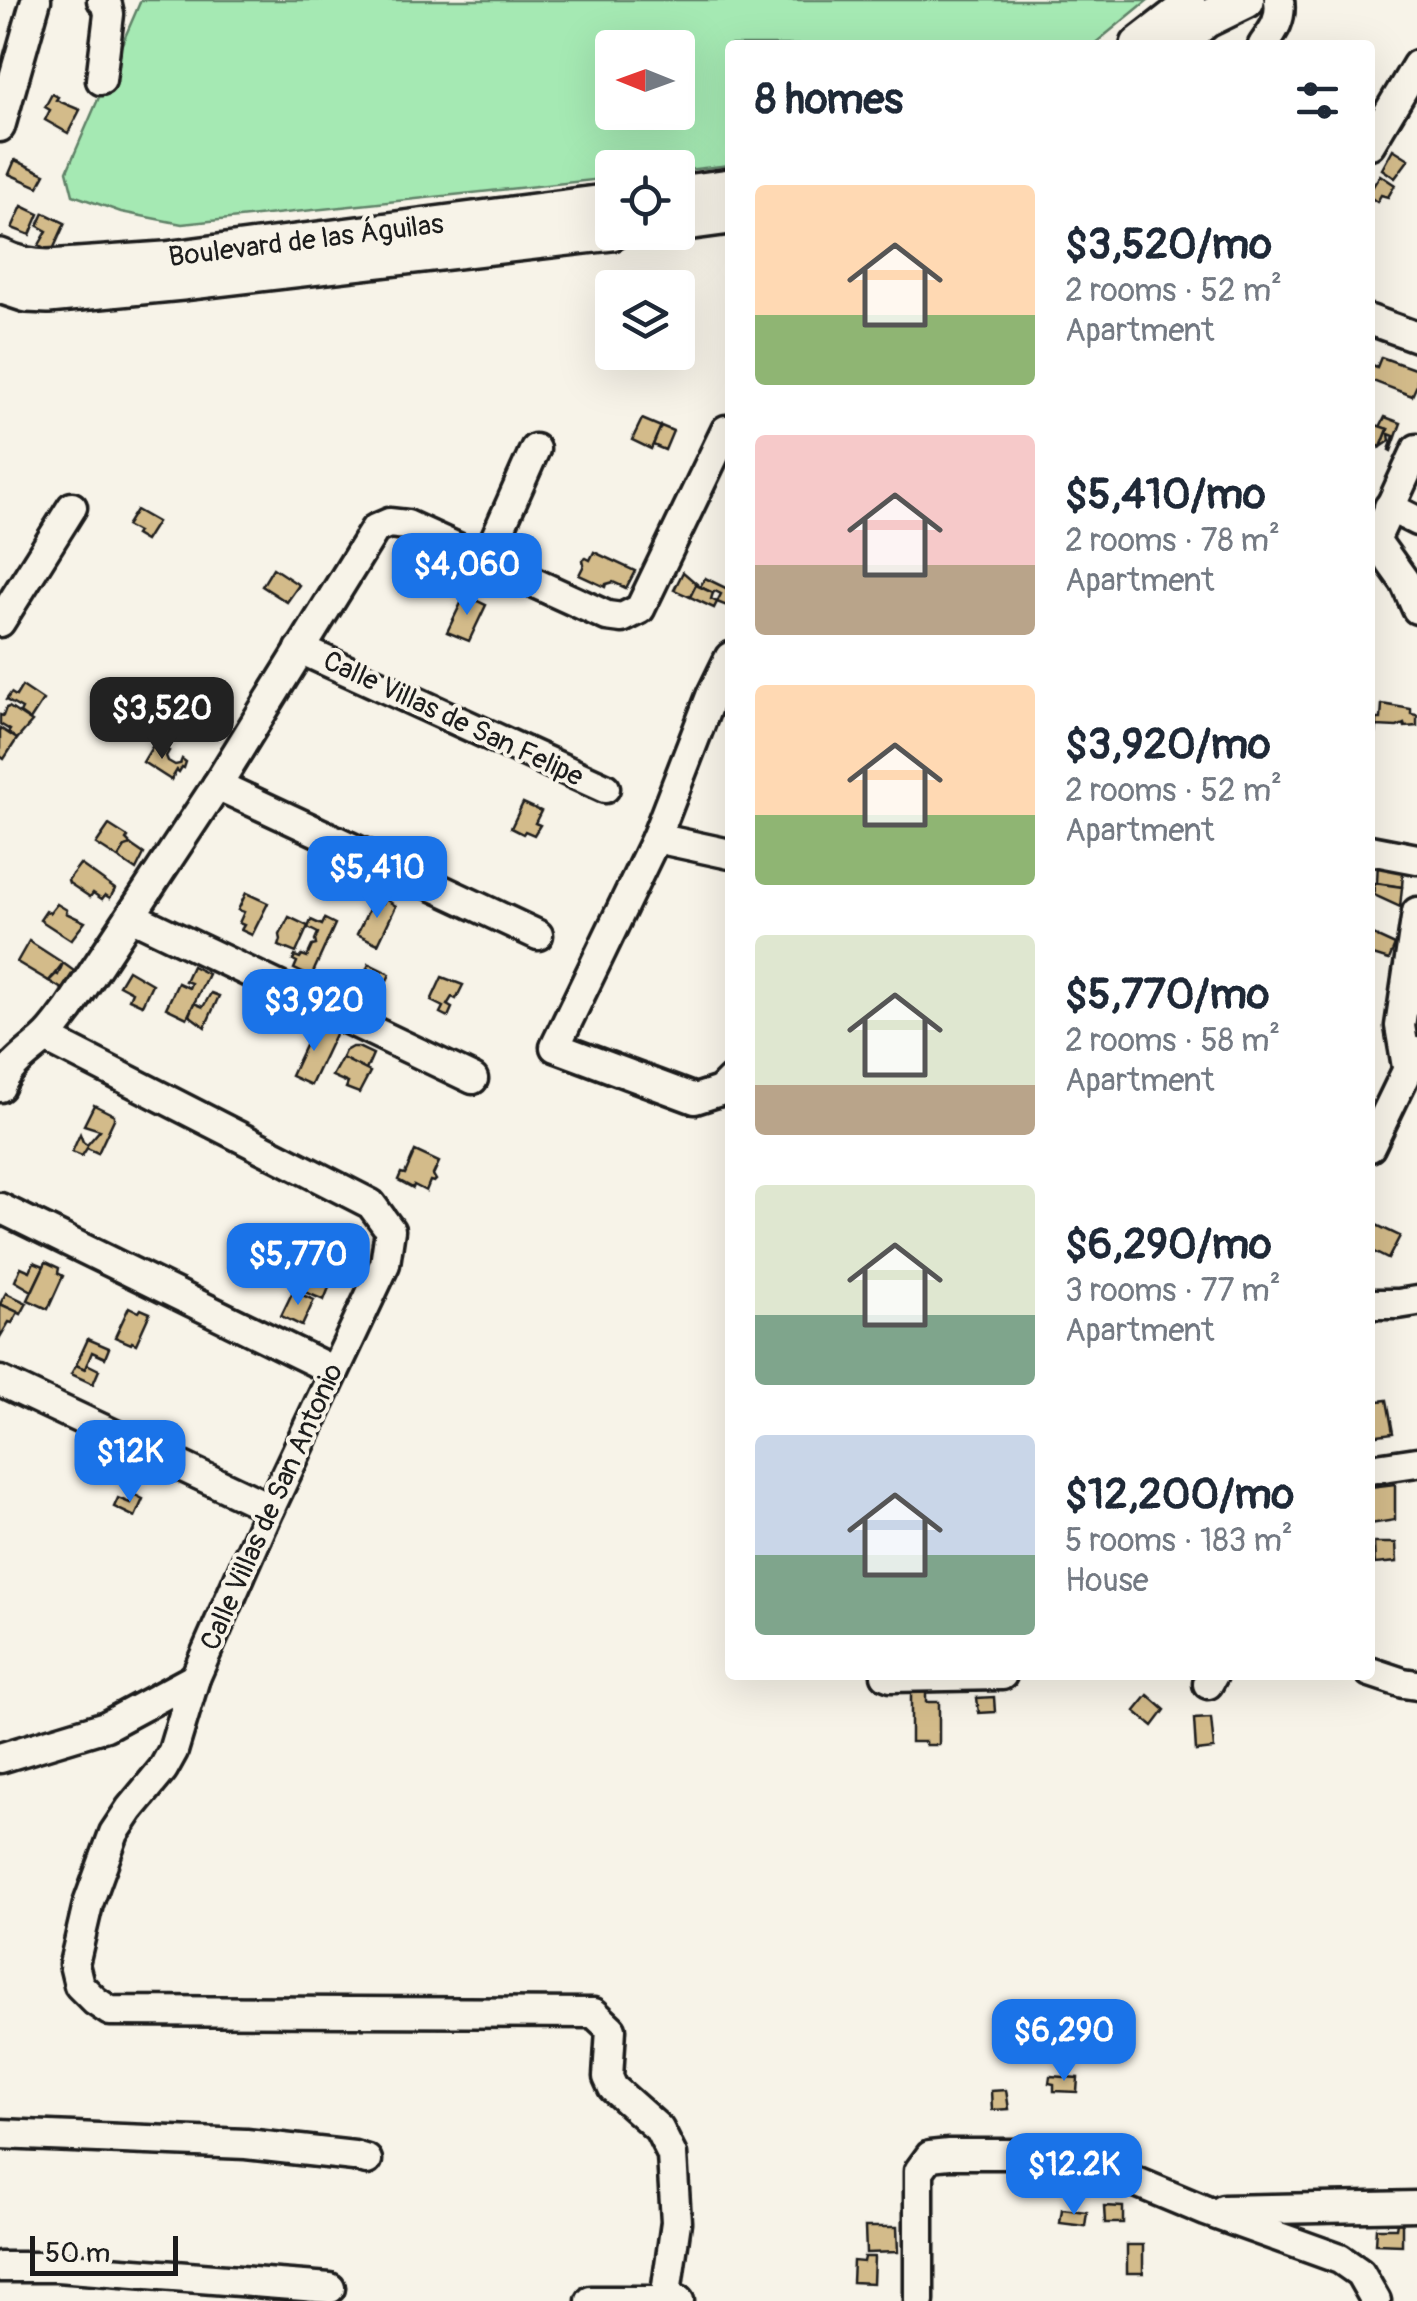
<!DOCTYPE html>
<meta charset="utf-8">
<style>
:root{--surface:#fff;--page:#f6f6f7;--text:#1f2937;--muted:#747a83;--accent:#1a73e8}
body{margin:0;font-family:Pangolin,sans-serif;background:var(--page);color:var(--text);height:100vh;display:flex;flex-direction:column;font-size:38px;white-space:nowrap}
*{box-sizing:border-box;margin:0}
p{font-size:32px;color:var(--muted)}
.icon{flex:none;width:55px;height:55px;fill:none;stroke:currentColor;stroke-width:2;stroke-linecap:round;stroke-linejoin:round}
.map{position:relative;flex:1;overflow:hidden}
.sheet{position:absolute;left:725px;top:40px;width:650px;height:1640px;display:flex;flex-direction:column;background:var(--surface);border-radius:10px;box-shadow:0 10px 40px #0002}
.sheet>*{flex:none}
.needle{width:65px;rotate:271deg}
.buttons{position:absolute;left:595px;top:30px;display:grid;gap:20px}
.buttons a{display:grid;place-items:center;width:100px;height:100px;border-radius:10px;background:var(--surface);box-shadow:0 10px 40px #0002;font-size:50px}
.scale{position:absolute;left:30px;bottom:25px;width:148px;box-sizing:border-box;padding-left:10px;border:5px solid #1c1c1c;border-top:0;font-size:28px;line-height:35px;white-space:nowrap;color:#1c1c1c;-webkit-text-stroke:8px #f7f3e8;paint-order:stroke}
.price{position:absolute;translate:-50% -85px;padding:0 22px;border-radius:20px;background:var(--accent);color:#fff;font-size:32px;line-height:65px;filter:drop-shadow(0 2px 5px #0008)}
.price::after{content:'';position:absolute;left:50%;top:60px;width:30px;height:22px;margin-left:-15px;background:inherit;clip-path:polygon(0 0,100% 0,50% 100%)}
.price.selected{background:#222;color:#fff}
ul{padding:0;list-style:none}
li{display:flex;align-items:center;gap:30px;height:250px;padding:0 30px}
li span{display:grid;place-items:center;flex:none;width:280px;height:200px;border-radius:10px;color:#555}
li>.icon{margin-inline-start:auto}
span .icon{width:120px;height:120px;fill:#fffc;stroke-width:1}
li b{font-size:42px}
h2{display:flex;justify-content:space-between;align-items:center;height:120px;padding:0 30px;font-size:42px}
.map>svg:first-child{display:block}
.green{fill:#a5e9b3;stroke:#608268;stroke-width:2.5;fill-rule:evenodd}
.building{fill:#d3bb8a;stroke:#1c1c1c;stroke-width:2.5}
.lines{fill:none;stroke-linecap:round;stroke-linejoin:round}
.minor-casing{stroke:#1c1c1c;stroke-width:35}
.major-casing{stroke:#1c1c1c;stroke-width:42}
.minor{stroke:#f7f3e8;stroke-width:28}
.major{stroke:#f7f3e8;stroke-width:35}
.labels{text-anchor:middle;dominant-baseline:central;stroke-width:8;stroke-linejoin:round;paint-order:stroke}
.street-label{font-size:28px;fill:#1c1c1c;stroke:#f7f3e8}
</style>
<div class="map">
<svg width="1417" height="2301" viewBox="0 0 1417 2301">
<rect width="100%" height="100%" fill="#f7f3e8"/>
<filter id="ink" filterUnits="userSpaceOnUse"><feTurbulence type="fractalNoise" baseFrequency=".01" numOctaves="2"/><feDisplacementMap in="SourceGraphic" scale="20" xChannelSelector="R" yChannelSelector="G"/><feConvolveMatrix kernelMatrix="1 2 1 2 8 2 1 2 1" color-interpolation-filters="sRGB"/></filter>
<g filter="url(#ink)">
<path class="green" d="M 141,0 L 1148,0 L 1093,45 L 730,45 L 730,165 L 678,171 L 678,168 L 612,168 L 612,178 L 182,224 L 121,212 L 73,195 L 67,171 ZM 612,48 L 678,48 L 678,112 L 612,112 Z"/>
<g class="building">
<polygon points="52,94 58,97 56,100 80,110 68,133 45,120 50,110 45,107"/>
<polygon points="1393,149 1409,159 1395,178 1382,169"/>
<polygon points="15,160 45,174 38,187 9,174"/>
<polygon points="1380,175 1395,185 1388,197 1381,195 1377,202 1370,197 1370,191"/>
<polygon points="22,206 39,214 30,235 12,228"/>
<polygon points="44,213 65,223 52,252 39,245 47,231 38,226"/>
<polygon points="1381,357 1417,370 1417,385 1412,396 1370,380 1370,364 1377,367"/>
<polygon points="1385,417 1401,423 1391,451 1389,450 1394,436 1389,434 1390,441 1381,447 1388,429 1380,427"/>
<polygon points="642,419 661,427 651,449 632,440"/>
<polygon points="1370,423 1388,429 1381,447 1370,443"/>
<polygon points="661,426 673,431 665,450 653,445"/>
<polygon points="136,510 157,522 145,541 135,535 137,532 126,526"/>
<polygon points="594,552 635,571 626,588 613,582 606,584 605,587 579,575 584,565 583,560 586,558 590,560"/>
<polygon points="273,568 299,585 287,602 262,586"/>
<polygon points="683,572 697,584 690,597 674,590"/>
<polygon points="705,578 730,590 730,600 727,606 717,602 721,594 715,591 713,593 700,587"/>
<polygon points="696,585 713,593 711,599 717,602 714,608 690,597"/>
<polygon points="465,595 486,605 469,641 447,632"/>
<polygon points="22,686 43,700 30,720 20,713 22,709 6,700 11,693 16,696"/>
<polygon points="1382,704 1411,709 1411,714 1417,715 1417,726 1405,727 1404,724 1397,727 1377,726 1376,734 1373,734 1373,726 1377,726 1377,719 1381,719"/>
<polygon points="9,707 32,722 17,739 8,733 10,730 0,724 0,715 3,716 6,708"/>
<polygon points="0,728 17,739 4,759 0,756"/>
<polygon points="155,742 169,751 166,756 168,761 175,765 180,764 182,759 186,762 184,768 182,767 179,772 177,770 171,780 143,762"/>
<polygon points="523,803 541,811 535,823 540,825 534,835 525,831 523,834 511,828"/>
<polygon points="109,825 128,837 126,840 131,845 125,847 118,858 96,844"/>
<polygon points="131,845 144,854 136,870 118,858 125,847"/>
<polygon points="1378,860 1395,861 1403,871 1402,887 1377,883"/>
<polygon points="80,864 115,889 110,898 105,895 102,899 93,893 90,897 69,883 68,880"/>
<polygon points="1374,883 1402,887 1400,907 1374,895"/>
<polygon points="246,893 268,903 252,935 241,930 244,925 239,923 244,912 238,910"/>
<polygon points="374,899 383,903 385,899 396,906 378,944 357,934"/>
<polygon points="57,904 67,910 66,913 85,922 71,940 40,920 46,911 50,913"/>
<polygon points="289,917 308,926 296,953 279,946 281,940 280,935"/>
<polygon points="325,919 335,924 311,977 294,969 297,962 293,960 295,956 300,958 302,955 307,957 312,946 316,945 315,940 318,933 308,928 311,920 322,925"/>
<polygon points="1371,934 1395,945 1389,960 1370,954"/>
<polygon points="29,941 63,963 49,981 17,962"/>
<polygon points="63,963 74,971 62,989 49,981 56,974 58,975"/>
<polygon points="369,964 390,974 374,1008 364,1004 369,995 364,993 368,985 361,982"/>
<polygon points="192,966 208,974 187,1018 166,1008 178,983 189,988 191,983 185,981"/>
<polygon points="128,970 152,984 142,1005 129,999 132,992 119,985"/>
<polygon points="442,977 463,985 456,999 452,997 447,1005 452,1008 448,1017 440,1013 443,1007 431,1001"/>
<polygon points="211,993 219,996 205,1027 189,1015 194,1003 203,1007"/>
<polygon points="316,1022 336,1032 311,1085 291,1076"/>
<polygon points="352,1047 358,1047 373,1054 366,1070 342,1058 345,1051"/>
<polygon points="342,1058 370,1072 359,1093 346,1088 348,1083 332,1076"/>
<polygon points="94,1105 114,1115 114,1119 98,1153 87,1148 82,1156 72,1152 80,1134 83,1142 87,1145 100,1130 84,1125"/>
<polygon points="415,1151 439,1162 433,1175 436,1180 434,1182 430,1181 426,1191 414,1185 413,1188 398,1180 401,1173 405,1174"/>
<polygon points="1370,1222 1400,1236 1388,1259 1370,1250"/>
<polygon points="34,1262 44,1266 32,1291 15,1281 21,1267 30,1271"/>
<polygon points="46,1262 59,1268 58,1273 63,1276 48,1309 28,1300"/>
<polygon points="307,1268 332,1280 324,1300 298,1289"/>
<polygon points="293,1291 314,1300 302,1326 281,1316"/>
<polygon points="6,1293 27,1303 21,1314 0,1304"/>
<polygon points="0,1304 18,1312 12,1323 9,1322 0,1337"/>
<polygon points="129,1307 139,1312 141,1309 150,1313 136,1344 132,1342 131,1344 115,1337"/>
<polygon points="88,1339 109,1348 105,1358 92,1352 85,1369 76,1365"/>
<polygon points="87,1364 99,1370 93,1384 71,1374 76,1365 85,1369"/>
<polygon points="1387,1400 1393,1433 1370,1436 1370,1402"/>
<polygon points="1395,1484 1395,1520 1370,1524 1370,1487"/>
<polygon points="133,1494 143,1499 135,1517 114,1507 118,1498 130,1503"/>
<polygon points="1374,1543 1396,1543 1397,1562 1375,1564"/>
<polygon points="911,1690 926,1690 926,1702 939,1702 939,1745 926,1745 926,1742 911,1742"/>
<polygon points="1148,1695 1165,1710 1153,1726 1135,1711"/>
<polygon points="994,1697 995,1712 979,1713 977,1698"/>
<polygon points="1211,1718 1214,1749 1196,1751 1194,1719"/>
<polygon points="1050,2076 1078,2078 1077,2092 1054,2091 1054,2084 1049,2083"/>
<polygon points="1006,2090 1009,2109 992,2110 991,2091"/>
<polygon points="1104,2206 1123,2207 1123,2223 1105,2223"/>
<polygon points="1062,2209 1087,2212 1085,2226 1060,2223"/>
<polygon points="1397,2222 1402,2222 1402,2245 1375,2244 1376,2228 1396,2228"/>
<polygon points="865,2227 897,2227 898,2252 866,2253"/>
<rect x="1127" y="2245" width="16" height="28"/>
<polygon points="864,2257 874,2257 873,2283 852,2282 853,2261 863,2262"/>
</g>
<g class="lines">
<g class="minor-casing">
<g id="minor">
<path d="M 1263,45 C 1274,30 1282,19 1279,0"/>
<polyline points="101,80 109,14 107,5 102,0"/>
<polyline points="0,127 36,0"/>
<polyline points="1370,144 1417,65"/>
<polyline points="1370,320 1417,337"/>
<polyline points="1389,507 1417,521"/>
<polyline points="1375,540 1405,582 1417,609"/>
<polyline points="1370,551 1417,449"/>
<polyline points="485,562 535,449"/>
<polyline points="0,622 72,507"/>
<polyline points="300,649 605,788"/>
<polyline points="730,657 711,696 656,838 555,1047 695,1099 720,1091 730,1081"/>
<polyline points="217,785 538,935"/>
<polyline points="656,838 730,854"/>
<polyline points="1370,850 1417,859"/>
<polyline points="131,916 473,1079"/>
<polyline points="46,1038 371,1204 390,1230 385,1264 270,1508 195,1678 173,1751 163,1769 130,1809 114,1833 88,1904 74,1964 79,1985 95,2001 110,2011 594,2013 611,2029 608,2077 613,2088 659,2129 672,2155 676,2222 665,2301"/>
<polyline points="1407,1067 1400,1026 1417,912"/>
<path d="M 0,1087 C 9,1065 26,1055 43,1040 C 53,1032 61,1019 69,1009 L 217,785 L 375,529 L 389,523 L 407,525 L 607,616 L 622,618 L 640,609 L 726,430"/>
<polyline points="1370,1147 1416,1052"/>
<polyline points="0,1208 334,1371"/>
<polyline points="1370,1304 1398,1304 1417,1301"/>
<polyline points="0,1381 270,1508"/>
<polyline points="1370,1469 1417,1462"/>
<polyline points="1370,1672 1403,1683 1417,1685"/>
<polyline points="886,1675 891,1677 1002,1675"/>
<polyline points="1208,1684 1213,1675"/>
<polyline points="0,1758 106,1726 195,1678"/>
<polyline points="0,2134 246,2144 354,2156 367,2160"/>
<polyline points="1223,2210 1417,2206"/>
<polyline points="0,2267 57,2267 330,2288"/>
<polyline points="591,2301 679,2301"/>
<polyline points="919,2301 919,2171 930,2156 949,2154 1069,2154 1206,2211 1340,2259 1360,2273 1376,2301"/>
</g>
</g>
<g class="major-casing">
<g id="major">
<polyline points="1139,45 1188,7"/>
<polyline points="1175,45 1205,20 1246,0"/>
<polyline points="678,194 730,187"/>
<polyline points="678,223 730,216"/>
<path d="M 0,257 C 16,265 31,268 49,268 L 165,260 L 612,202"/>
<polyline points="0,285 27,294 48,295 182,282 612,232"/>
</g>
</g>
<use href="#minor" class="minor"/>
<use href="#major" class="major"/>
</g>
</g>
<g class="labels">
<g class="street-label">
<text transform="translate(306 241) rotate(-7)">Boulevard de las Águilas</text>
<text transform="translate(453 719) rotate(25)">Calle Villas de San Felipe</text>
<text transform="translate(272 1507) rotate(-66)">Calle Villas de San Antonio</text>
</g>
</g>
</svg>
<div class="buttons">
<a><svg class="needle" viewBox="-14 -14 28 28"><path d="M0-13l5 13h-10z" fill="#e53935"/><path d="M0 13l5-13h-10z" fill="#747a83"/></svg></a>
<a><svg class="icon" aria-label="locate" viewBox="0 0 24 24"><circle cx="12" cy="12" r="6"/><path d="M12 2v4M12 18v4M2 12h4M18 12h4"/></svg></a>
<a><svg class="icon" aria-label="layers" viewBox="0 0 24 24"><path d="M12 4l9 5-9 5-9-5zM3 14l9 5 9-5"/></svg></a>
</div>
<div class="scale">50 m</div>
<b class="price" style="left:467px;top:618px">$4,060</b>
<b class="price selected" style="left:162px;top:762px">$3,520</b>
<b class="price" style="left:377px;top:921px">$5,410</b>
<b class="price" style="left:314px;top:1054px">$3,920</b>
<b class="price" style="left:298px;top:1308px">$5,770</b>
<b class="price" style="left:130px;top:1505px">$12K</b>
<b class="price" style="left:1064px;top:2084px">$6,290</b>
<b class="price" style="left:1074px;top:2218px">$12.2K</b>
<section class="sheet">
<h2>8 homes<svg class="icon" aria-label="filters" viewBox="0 0 24 24"><path d="M4 7h16M4 17h16"/><circle cx="9" cy="7" r="2"/><circle cx="15" cy="17" r="2"/></svg></h2>
<ul>
<li><span style="background:linear-gradient(#ffd9b3 65%,#8fb573 0)"><svg class="icon" aria-label="home" viewBox="0 0 24 24"><path d="M3 11l9-7 9 7M6 9v11h12V9"/></svg></span><div><b>$3,520/mo</b><p>2 rooms · 52 m²</p><p>Apartment</p></div></li>
<li><span style="background:linear-gradient(#f6c9c9 65%,#b9a48a 0)"><svg class="icon" aria-label="home" viewBox="0 0 24 24"><path d="M3 11l9-7 9 7M6 9v11h12V9"/></svg></span><div><b>$5,410/mo</b><p>2 rooms · 78 m²</p><p>Apartment</p></div></li>
<li><span style="background:linear-gradient(#ffd9b3 65%,#8fb573 0)"><svg class="icon" aria-label="home" viewBox="0 0 24 24"><path d="M3 11l9-7 9 7M6 9v11h12V9"/></svg></span><div><b>$3,920/mo</b><p>2 rooms · 52 m²</p><p>Apartment</p></div></li>
<li><span style="background:linear-gradient(#dfe7d0 75%,#b9a48a 0)"><svg class="icon" aria-label="home" viewBox="0 0 24 24"><path d="M3 11l9-7 9 7M6 9v11h12V9"/></svg></span><div><b>$5,770/mo</b><p>2 rooms · 58 m²</p><p>Apartment</p></div></li>
<li><span style="background:linear-gradient(#dfe7d0 65%,#7fa58c 0)"><svg class="icon" aria-label="home" viewBox="0 0 24 24"><path d="M3 11l9-7 9 7M6 9v11h12V9"/></svg></span><div><b>$6,290/mo</b><p>3 rooms · 77 m²</p><p>Apartment</p></div></li>
<li><span style="background:linear-gradient(#c9d6e8 60%,#7fa58c 0)"><svg class="icon" aria-label="home" viewBox="0 0 24 24"><path d="M3 11l9-7 9 7M6 9v11h12V9"/></svg></span><div><b>$12,200/mo</b><p>5 rooms · 183 m²</p><p>House</p></div></li>
</ul>
</section>
</div>
